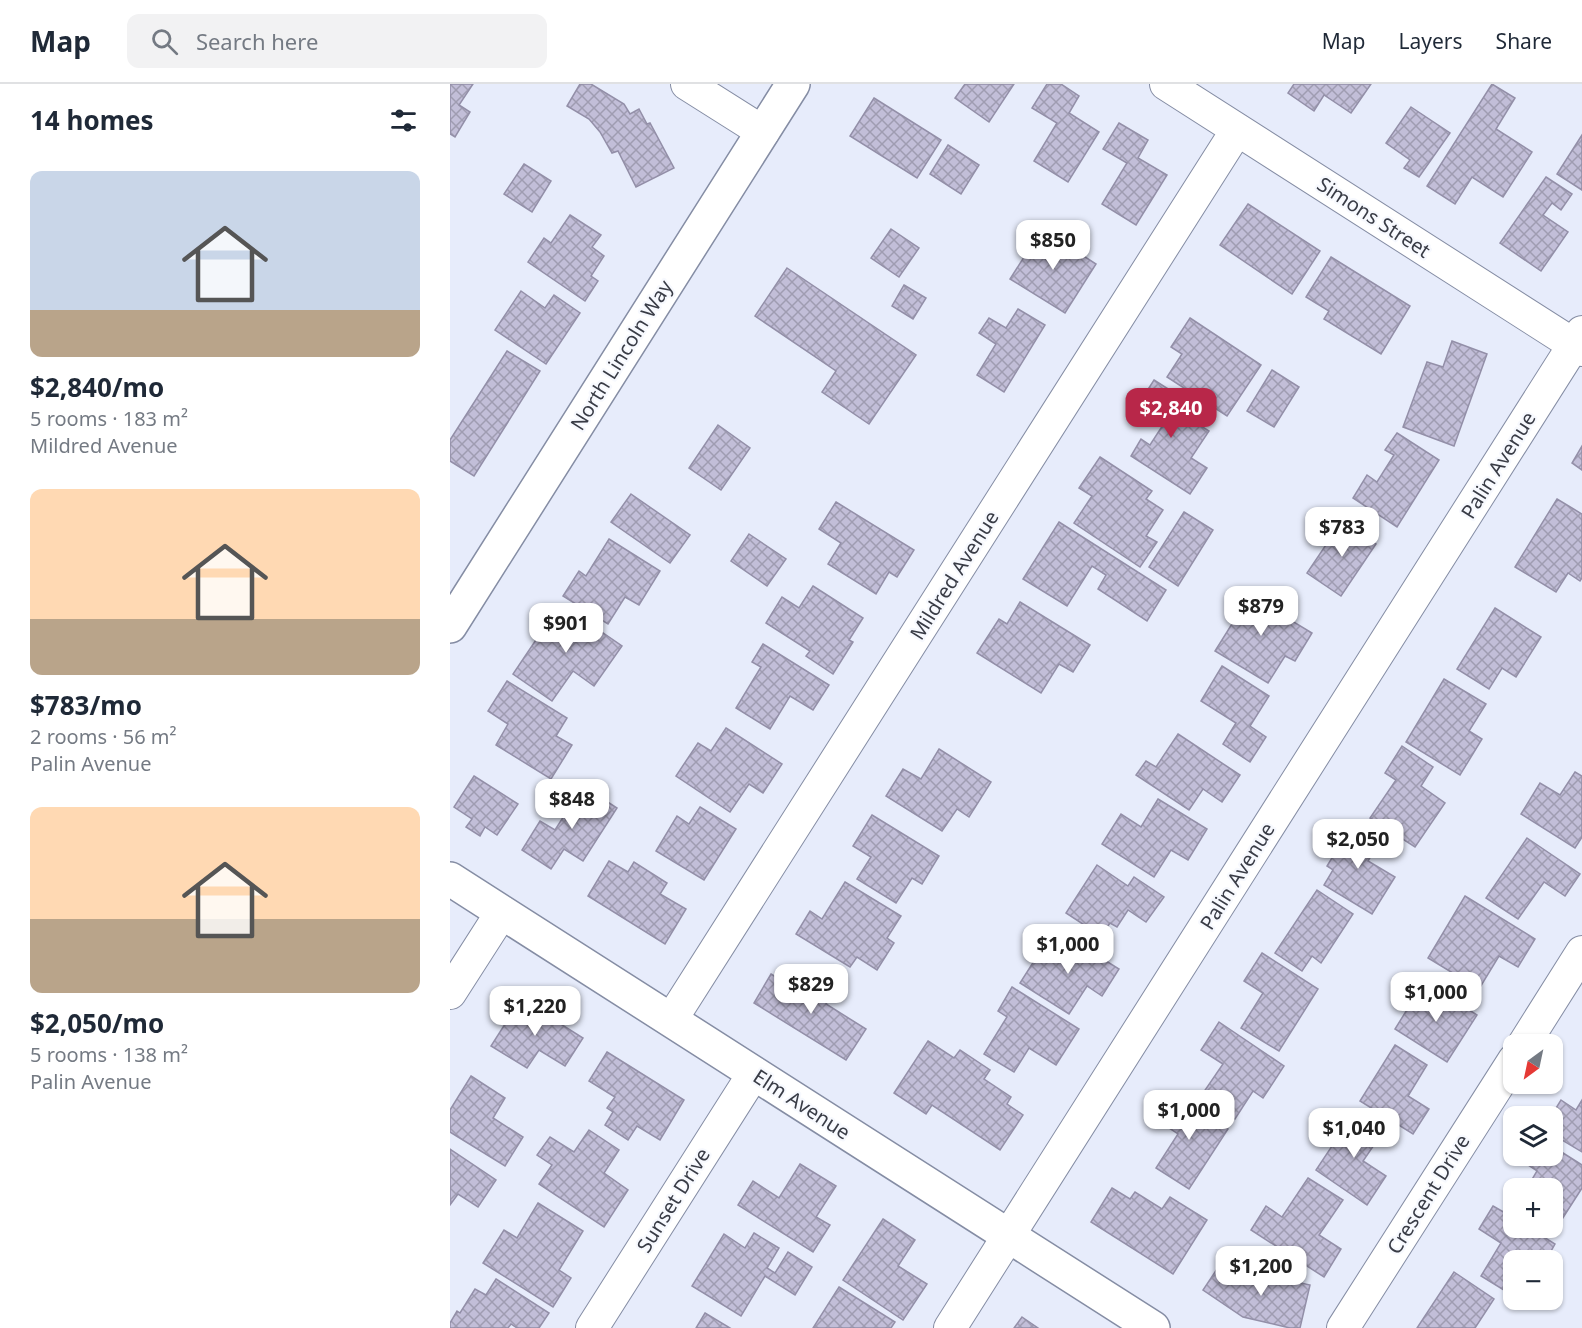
<!DOCTYPE html>
<meta charset="utf-8">
<style>
:root{--surface:#fff;--page:#f2f2f3;--text:#1f2937;--muted:#747a83;--line:#e0e1e3;--accent:#b82749}
body{margin:0;font-family:"Noto Sans",sans-serif;background:var(--page);color:var(--text);height:100vh;display:flex;flex-direction:column;font-size:22px;white-space:nowrap}
*{box-sizing:border-box;margin:0}
p{font-size:20px;color:var(--muted)}
.icon{flex:none;width:33px;height:33px;fill:none;stroke:currentColor;stroke-width:2;stroke-linecap:round;stroke-linejoin:round}
.map{position:relative;flex:1;overflow:hidden}
.panel{display:flex;flex-direction:column;background:var(--surface);width:450px}
.panel>*{flex:none}
.needle{width:39px;rotate:213deg}
.fabs{position:absolute;left:1053px;top:950px;display:grid;gap:12px}
.fabs a{display:grid;place-items:center;width:60px;height:60px;border-radius:12px;background:var(--surface);box-shadow:0 2px 4px #0004;font-size:30px}
.price{position:absolute;translate:-50% -51px;padding:0 14px;border-radius:12px;background:#fff;color:#222;font-size:20px;line-height:39px;filter:drop-shadow(0 2px 3px #0008)}
.price::after{content:'';position:absolute;left:50%;top:36px;width:18px;height:14px;margin-left:-9px;background:inherit;clip-path:polygon(0 0,100% 0,50% 100%)}
.price.current{background:var(--accent);color:#fff}
ul{padding:0;list-style:none}
li{display:grid;align-content:center;gap:12px;height:318px;padding:0 30px}
li span{display:grid;place-items:center;height:186px;border-radius:12px;color:#555}
li>.icon{margin-inline-start:auto}
span .icon{width:108px;height:108px;fill:#fffc;stroke-width:1}
li b{font-size:26px}
h2{display:flex;justify-content:space-between;align-items:center;height:72px;padding:0 30px;font-size:26px}
header{display:flex;align-items:center;gap:36px;box-sizing:border-box;height:84px;padding:0 30px;background:var(--surface);border-bottom:2px solid var(--line)}
header strong{font-size:28px}
nav{display:flex;gap:33px;margin-inline-start:auto;font-size:21px}
.search{width:420px;height:54px;background:var(--page);display:flex;align-items:center;gap:15px;box-sizing:border-box;padding:0 21px;border-radius:12px;color:var(--muted);font-size:22px}
main{display:flex;flex:1;min-height:0}
.map>svg:first-child{display:block}
.building{fill:url(#building-cross-hatch);stroke:#938fa8;stroke-width:1.5}
.lines{fill:none;stroke-linecap:round;stroke-linejoin:round}
.minor-casing{stroke:#858da4;stroke-width:34}
.tertiary-casing{stroke:#858da4;stroke-width:36}
.secondary-casing{stroke:#858da4;stroke-width:36}
.minor{stroke:#fff;stroke-width:32}
.tertiary{stroke:#fff;stroke-width:33}
.secondary{stroke:#fff;stroke-width:33}
.labels{text-anchor:middle;dominant-baseline:central;stroke-width:4.5;stroke-linejoin:round;paint-order:stroke}
.street-label{font-size:20px;fill:#393c46;stroke:#f7f9fe}
</style>
<header>
<strong>Map</strong>
<div class="search"><svg class="icon" aria-label="search" viewBox="0 0 24 24"><circle cx="10" cy="10" r="6"/><path d="M15 15l6 6"/></svg>Search here</div>
<nav><a>Map</a><a>Layers</a><a>Share</a></nav>
</header>
<main>
<section class="panel">
<h2>14 homes<svg class="icon" aria-label="filters" viewBox="0 0 24 24"><path d="M4 7h16M4 17h16"/><circle cx="9" cy="7" r="2"/><circle cx="15" cy="17" r="2"/></svg></h2>
<ul>
<li><span style="background:linear-gradient(#c9d6e8 75%,#b9a48a 0)"><svg class="icon" aria-label="home" viewBox="0 0 24 24"><path d="M3 11l9-7 9 7M6 9v11h12V9"/></svg></span><div><b>$2,840/mo</b><p>5 rooms · 183 m²</p><p>Mildred Avenue</p></div></li>
<li><span style="background:linear-gradient(#ffd9b3 70%,#b9a48a 0)"><svg class="icon" aria-label="home" viewBox="0 0 24 24"><path d="M3 11l9-7 9 7M6 9v11h12V9"/></svg></span><div><b>$783/mo</b><p>2 rooms · 56 m²</p><p>Palin Avenue</p></div></li>
<li><span style="background:linear-gradient(#ffd9b3 60%,#b9a48a 0)"><svg class="icon" aria-label="home" viewBox="0 0 24 24"><path d="M3 11l9-7 9 7M6 9v11h12V9"/></svg></span><div><b>$2,050/mo</b><p>5 rooms · 138 m²</p><p>Palin Avenue</p></div></li>
</ul>
</section>
<div class="map">
<svg width="1132" height="1244" viewBox="0 0 1132 1244">
<defs>
<pattern id="building-cross-hatch" width="8" height="8" patternUnits="userSpaceOnUse" patternTransform="scale(1.5)"><rect width="8" height="8" fill="#c2bed8"/><path d="M0 0l8 8M0 8l8-8" fill="none" stroke="#9f9cb1"/></pattern>
</defs>
<rect width="100%" height="100%" fill="#e7ecfb"/>
<g class="building">
<polygon points="0,0 23,0 9,21 20,28 5,53 0,50"/>
<polygon points="130,0 141,0 174,20 180,30 189,25 197,40 200,39 224,84 186,103 168,67 162,69 150,48 139,35 117,22"/>
<polygon points="515,0 564,0 539,38 505,14"/>
<polygon points="597,0 611,0 629,12 619,29 649,48 618,98 584,77 607,39 582,24"/>
<polygon points="844,0 921,0 901,29 874,11 864,27 838,9"/>
<polygon points="1042,0 1065,14 1046,45 1082,68 1053,113 1022,93 1005,120 977,102"/>
<polygon points="424,14 491,56 467,94 400,52"/>
<polygon points="961,23 1000,49 969,93 954,84 960,76 936,59"/>
<polygon points="669,39 698,56 688,74 717,91 686,141 652,120 677,79 653,65"/>
<polygon points="1132,51 1132,106 1107,90"/>
<polygon points="498,61 529,81 511,110 480,90"/>
<polygon points="74,80 101,97 82,128 54,110"/>
<polygon points="1096,93 1122,110 1111,126 1102,119 1093,131 1118,148 1091,187 1050,159"/>
<polygon points="798,120 870,167 842,210 770,161"/>
<polygon points="120,131 151,151 142,163 154,172 141,192 148,197 135,217 78,178 94,154 101,159"/>
<polygon points="441,145 469,164 449,193 421,174"/>
<polygon points="592,145 646,180 615,229 560,195"/>
<polygon points="881,173 960,222 931,270 874,235 879,227 856,213"/>
<polygon points="337,184 466,271 419,340 372,308 386,287 305,232"/>
<polygon points="454,201 476,214 463,235 442,222"/>
<polygon points="71,207 95,224 104,211 130,229 96,280 45,246"/>
<polygon points="568,225 595,241 554,308 527,291 546,260 529,249 539,234 556,244"/>
<polygon points="740,234 811,281 777,332 717,293 732,270 721,263"/>
<polygon points="1002,257 1037,270 1004,362 953,343 977,278 993,283"/>
<polygon points="57,267 90,287 24,392 0,377 0,356"/>
<polygon points="822,286 849,303 824,343 797,327"/>
<polygon points="704,296 734,315 727,327 759,347 741,374 757,384 740,410 681,372 691,355 700,361 713,341 686,324"/>
<polygon points="268,341 300,364 271,406 239,384"/>
<polygon points="947,349 989,376 947,443 903,414 917,391 927,398 944,371 935,366"/>
<polygon points="1132,362 1132,386 1122,379"/>
<polygon points="650,373 702,407 696,415 713,426 696,452 707,458 690,483 624,439 642,412 629,404"/>
<polygon points="181,410 240,451 220,479 161,438"/>
<polygon points="1107,415 1132,430 1132,494 1130,497 1118,489 1106,508 1065,483"/>
<polygon points="386,418 464,466 447,493 439,488 426,510 378,480 391,459 369,445"/>
<polygon points="734,428 763,446 728,502 699,483"/>
<polygon points="892,437 926,460 891,512 857,489"/>
<polygon points="609,438 716,506 697,537 648,505 656,491 642,482 617,522 573,495"/>
<polygon points="299,450 336,475 317,502 281,477"/>
<polygon points="159,455 210,487 189,521 175,513 158,540 113,512 129,487 136,492"/>
<polygon points="363,502 413,534 399,556 403,558 383,590 356,572 360,567 316,539 332,513 349,524"/>
<polygon points="789,505 862,549 845,577 835,572 818,599 765,567 787,532 777,526"/>
<polygon points="570,518 640,561 623,588 609,580 591,609 527,569 549,535 557,540"/>
<polygon points="114,522 172,562 144,602 123,587 102,617 63,590 98,538 102,540"/>
<polygon points="1045,524 1091,553 1066,593 1052,584 1039,605 1007,585"/>
<polygon points="313,560 379,601 363,626 340,612 320,645 286,624 311,583 302,578"/>
<polygon points="772,582 819,612 800,642 816,653 800,678 773,660 786,639 751,617"/>
<polygon points="994,595 1036,620 1019,647 1032,655 1010,691 956,658"/>
<polygon points="57,597 117,634 106,652 122,661 101,695 46,661 58,640 38,627"/>
<polygon points="276,644 332,680 313,709 299,700 280,728 226,692 248,659 261,667"/>
<polygon points="728,650 790,691 772,718 753,705 739,726 686,691 696,677 706,683"/>
<polygon points="952,662 983,683 971,702 995,719 965,763 920,734 946,696 935,689"/>
<polygon points="489,665 541,698 519,733 507,725 492,747 436,712 453,685 471,695"/>
<polygon points="1125,688 1132,692 1132,753 1125,764 1071,730 1090,699 1110,711"/>
<polygon points="24,692 68,720 47,751 35,743 30,752 16,743 22,735 4,723"/>
<polygon points="133,702 167,724 133,777 114,765 101,785 72,766 90,737 105,746"/>
<polygon points="708,715 757,745 738,776 721,766 704,793 652,760 671,730 691,743"/>
<polygon points="250,723 286,745 254,796 206,767 227,732 239,740"/>
<polygon points="422,731 489,772 472,800 462,794 446,819 407,795 421,773 403,762"/>
<polygon points="904,738 931,755 918,777 945,793 922,830 874,801 883,786 877,782"/>
<polygon points="1077,754 1130,790 1115,812 1094,798 1068,835 1036,814"/>
<polygon points="159,777 178,788 184,778 217,799 210,810 236,825 215,860 138,812"/>
<polygon points="647,781 678,802 684,793 714,813 696,838 678,826 667,843 660,839 651,852 616,829"/>
<polygon points="395,798 451,832 437,854 444,859 427,886 407,873 400,883 346,850 360,827 372,835"/>
<polygon points="867,806 903,830 871,879 862,872 852,887 825,869"/>
<polygon points="1015,812 1085,855 1068,883 1049,872 1029,905 978,874"/>
<polygon points="616,852 669,885 652,912 637,902 619,930 570,899 591,866 603,873"/>
<polygon points="812,869 868,905 829,967 791,944 813,909 794,897"/>
<polygon points="321,890 358,913 369,895 385,905 376,920 416,945 396,976 304,919"/>
<polygon points="562,903 629,945 606,981 579,964 564,988 534,970 557,933 548,927"/>
<polygon points="987,905 1027,931 997,978 945,945 968,908 980,916"/>
<polygon points="71,915 133,954 115,982 89,966 77,984 41,962"/>
<polygon points="769,938 834,982 813,1014 803,1007 785,1035 751,1012 773,980 751,966"/>
<polygon points="478,957 504,974 510,966 540,986 534,995 561,1013 557,1020 573,1031 550,1066 482,1021 476,1030 444,1009"/>
<polygon points="945,961 977,981 958,1012 979,1025 963,1050 910,1017"/>
<polygon points="157,968 234,1016 210,1056 187,1042 178,1056 155,1041 163,1028 157,1024 165,1013 139,997"/>
<polygon points="21,992 55,1014 43,1034 73,1053 55,1082 0,1048 0,1026"/>
<polygon points="724,1010 778,1045 739,1105 706,1084 728,1050 707,1036"/>
<polygon points="1111,1016 1126,1026 1132,1016 1132,1068 1102,1050 1102,1032 1101,1032"/>
<polygon points="906,1026 935,1045 913,1077 936,1092 917,1121 866,1086"/>
<polygon points="139,1046 169,1066 154,1089 178,1106 154,1143 89,1100 102,1081 87,1071 100,1053 124,1068"/>
<polygon points="1102,1062 1132,1081 1132,1104 1107,1143 1102,1141 1102,1104 1077,1104 1087,1087 1072,1077 1076,1071 1102,1071"/>
<polygon points="0,1065 46,1096 28,1123 8,1110 0,1121"/>
<polygon points="350,1080 386,1102 366,1133 380,1141 363,1168 288,1121 303,1097 329,1114"/>
<polygon points="858,1094 893,1116 869,1151 891,1165 874,1193 801,1146 816,1122 832,1133"/>
<polygon points="662,1104 680,1115 685,1108 712,1125 720,1113 757,1136 723,1190 641,1138"/>
<polygon points="88,1119 133,1147 109,1186 121,1194 103,1223 33,1179 54,1146 67,1154"/>
<polygon points="1043,1122 1064,1134 1064,1143 1078,1143 1105,1160 1096,1176 1064,1176 1064,1209 1062,1211 1031,1192 1051,1159 1029,1145"/>
<polygon points="433,1135 465,1156 448,1182 477,1200 453,1236 393,1196"/>
<polygon points="304,1149 329,1164 317,1184 325,1189 338,1168 362,1183 345,1211 315,1192 291,1232 242,1202 274,1150 295,1164"/>
<polygon points="769,1182 796,1200 799,1187 860,1201 850,1244 840,1244 793,1233 753,1206"/>
<polygon points="1004,1188 1044,1215 1025,1244 967,1244"/>
<polygon points="46,1195 99,1229 89,1244 67,1244 61,1240 58,1244 0,1244 0,1239 7,1227 10,1229 25,1205 36,1211"/>
<polygon points="389,1203 445,1238 441,1244 363,1244"/>
<polygon points="255,1229 280,1244 246,1244"/>
<polygon points="572,1233 588,1244 564,1244"/>
</g>
<g class="lines">
<g class="minor-casing">
<g id="minor">
<polyline points="237,0 313,48"/>
<polyline points="716,0 1132,266"/>
<polyline points="0,909 52,828"/>
<polyline points="221,936 787,46"/>
<polyline points="1074,960 1132,868"/>
<polyline points="142,1244 304,989"/>
<polyline points="500,1244 1132,248"/>
<polyline points="893,1244 1064,976"/>
</g>
</g>
<g class="tertiary-casing">
<polyline id="tertiary" points="0,795 703,1244"/>
</g>
<g class="secondary-casing">
<polyline id="secondary" points="0,542 343,0"/>
</g>
<use href="#minor" class="minor"/>
<use href="#tertiary" class="tertiary"/>
<use href="#secondary" class="secondary"/>
</g>
<g class="labels">
<g class="street-label">
<text transform="translate(924 133) rotate(33)">Simons Street</text>
<text transform="translate(171 271) rotate(-58)">North Lincoln Way</text>
<text transform="translate(1048 381) rotate(-58)">Palin Avenue</text>
<text transform="translate(504 491) rotate(-58)">Mildred Avenue</text>
<text transform="translate(787 792) rotate(-58)">Palin Avenue</text>
<text transform="translate(352 1020) rotate(33)">Elm Avenue</text>
<text transform="translate(978 1110) rotate(-58)">Crescent Drive</text>
<text transform="translate(223 1116) rotate(-58)">Sunset Drive</text>
</g>
</g>
</svg>
<div class="fabs">
<a><svg class="needle" viewBox="-14 -14 28 28"><path d="M0-13l5 13h-10z" fill="#e53935"/><path d="M0 13l5-13h-10z" fill="#747a83"/></svg></a>
<a><svg class="icon" aria-label="layers" viewBox="0 0 24 24"><path d="M12 4l9 5-9 5-9-5zM3 14l9 5 9-5"/></svg></a>
<a>+</a>
<a>−</a>
</div>
<b class="price" style="left:603px;top:187px">$850</b>
<b class="price current" style="left:721px;top:355px">$2,840</b>
<b class="price" style="left:892px;top:474px">$783</b>
<b class="price" style="left:811px;top:553px">$879</b>
<b class="price" style="left:116px;top:570px">$901</b>
<b class="price" style="left:122px;top:746px">$848</b>
<b class="price" style="left:908px;top:786px">$2,050</b>
<b class="price" style="left:618px;top:891px">$1,000</b>
<b class="price" style="left:361px;top:931px">$829</b>
<b class="price" style="left:986px;top:939px">$1,000</b>
<b class="price" style="left:85px;top:953px">$1,220</b>
<b class="price" style="left:739px;top:1057px">$1,000</b>
<b class="price" style="left:904px;top:1075px">$1,040</b>
<b class="price" style="left:811px;top:1213px">$1,200</b>
</div>
</main>
